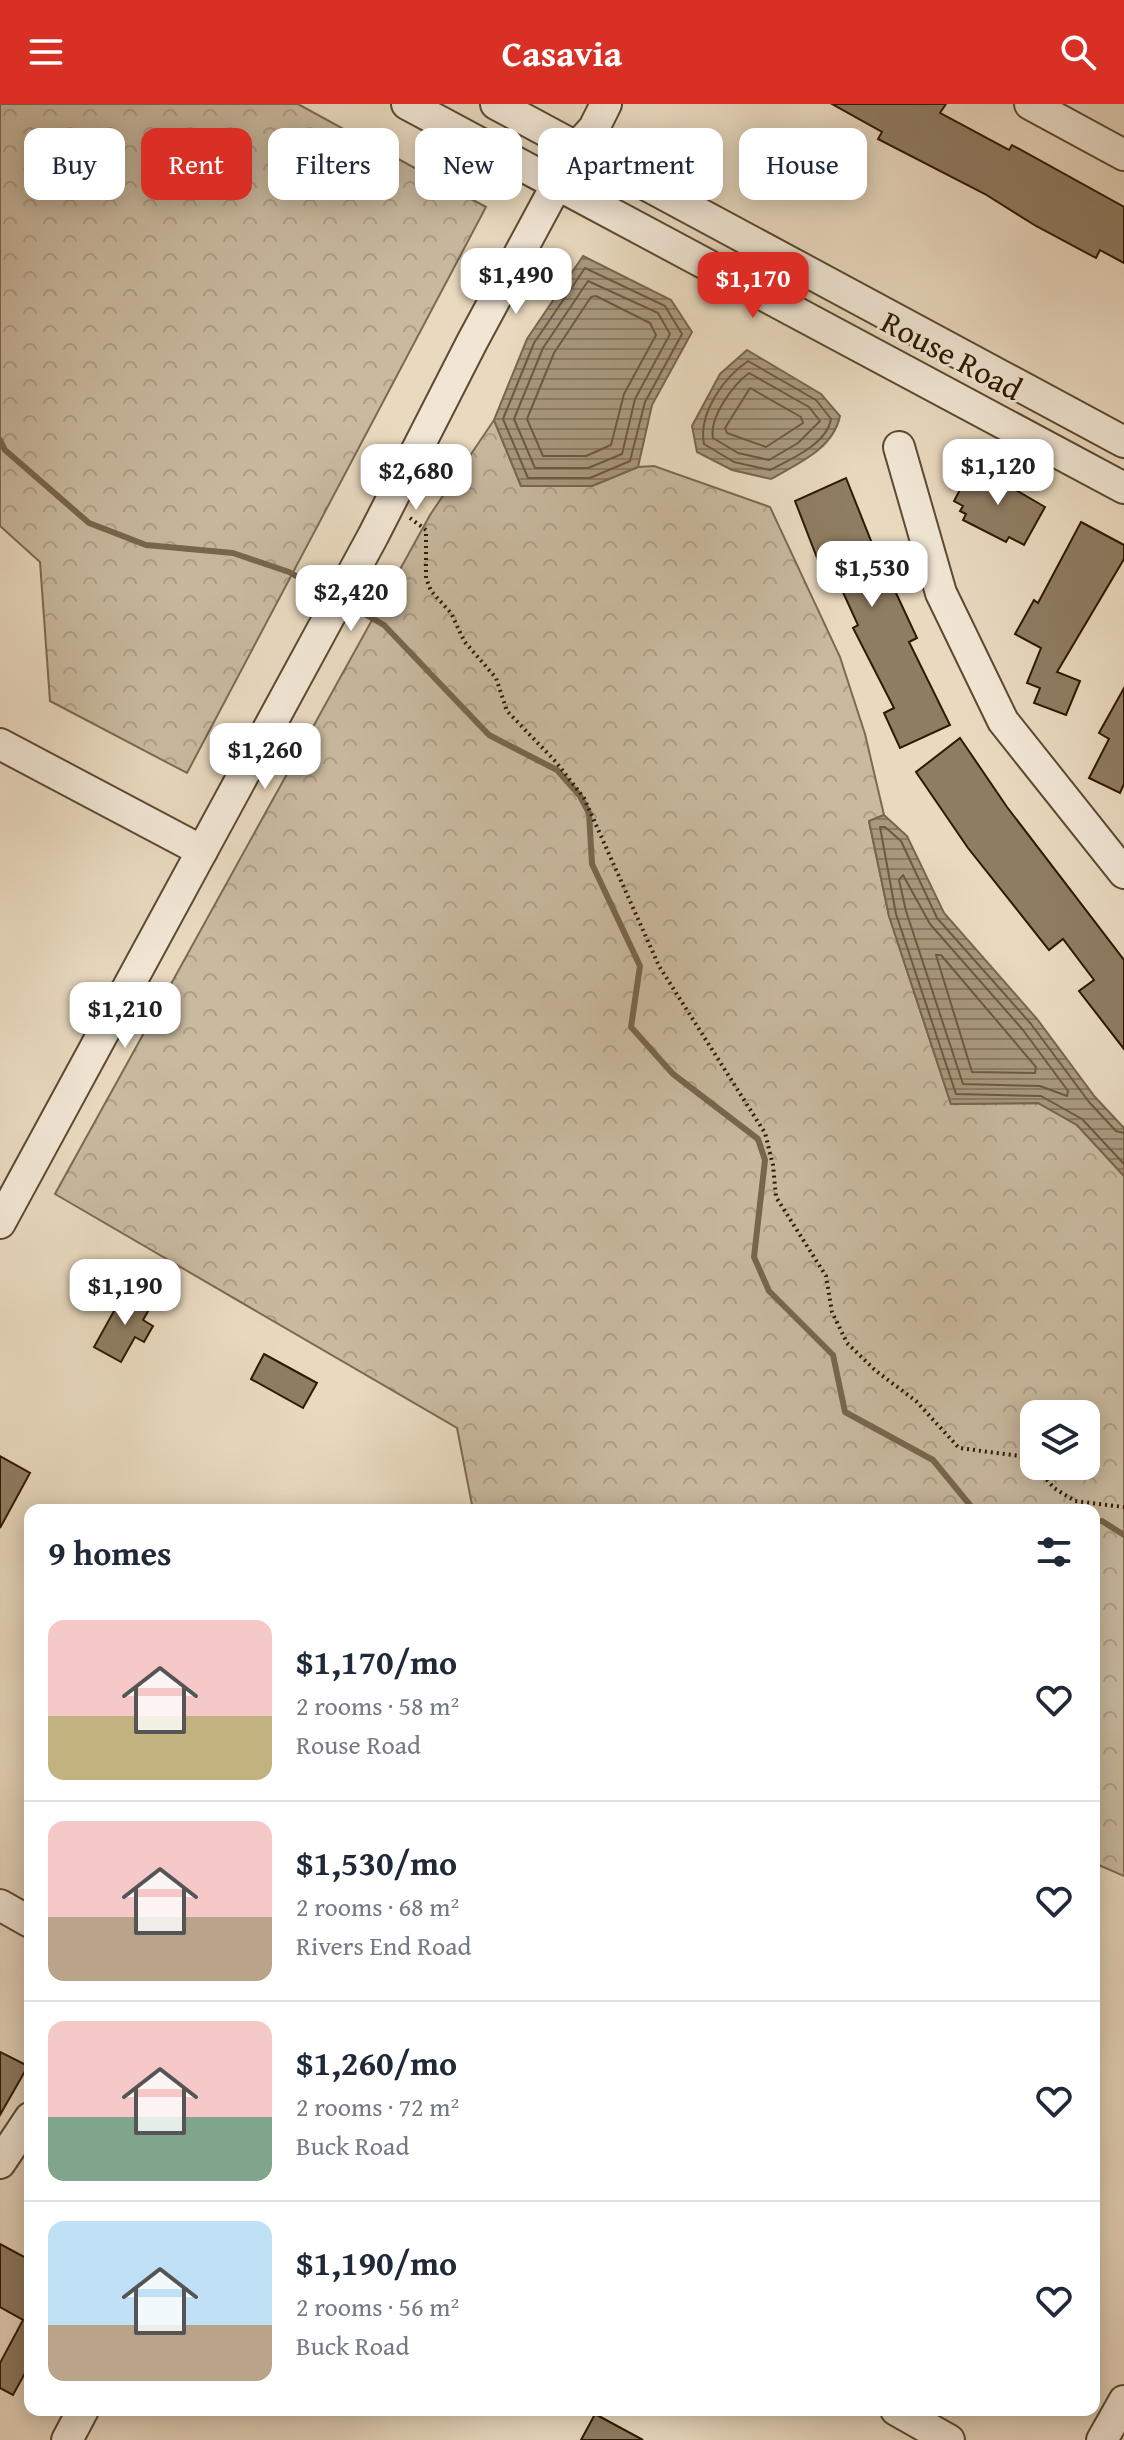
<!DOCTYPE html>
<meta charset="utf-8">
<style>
:root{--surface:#fff;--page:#f6f6f7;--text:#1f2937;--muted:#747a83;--line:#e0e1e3;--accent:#d93025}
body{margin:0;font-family:"Gentium Book Plus",serif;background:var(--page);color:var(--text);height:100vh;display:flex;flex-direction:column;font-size:30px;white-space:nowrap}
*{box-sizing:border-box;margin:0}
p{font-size:26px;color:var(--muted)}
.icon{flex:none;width:44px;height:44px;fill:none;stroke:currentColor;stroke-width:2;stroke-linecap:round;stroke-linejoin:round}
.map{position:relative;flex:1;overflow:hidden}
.side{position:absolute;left:24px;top:1400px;width:1076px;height:912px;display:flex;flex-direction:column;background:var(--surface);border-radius:16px;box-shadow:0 4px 20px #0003}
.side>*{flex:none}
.guide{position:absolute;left:24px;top:24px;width:1076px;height:72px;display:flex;gap:16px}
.buttons{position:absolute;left:1020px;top:1296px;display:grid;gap:16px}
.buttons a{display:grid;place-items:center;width:80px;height:80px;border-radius:16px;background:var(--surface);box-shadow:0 4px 20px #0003;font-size:40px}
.price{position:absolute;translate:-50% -68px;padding:0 18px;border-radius:16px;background:#fff;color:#222;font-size:26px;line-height:52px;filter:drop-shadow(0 2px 4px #0008)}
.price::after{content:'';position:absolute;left:50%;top:48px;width:24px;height:18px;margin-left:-12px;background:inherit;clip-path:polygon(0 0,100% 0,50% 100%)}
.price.active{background:var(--accent);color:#fff}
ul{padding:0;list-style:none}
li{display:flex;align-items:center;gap:24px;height:200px;padding:0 24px}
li+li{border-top:2px solid var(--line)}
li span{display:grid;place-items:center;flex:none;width:224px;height:160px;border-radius:16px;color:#555}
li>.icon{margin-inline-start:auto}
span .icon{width:96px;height:96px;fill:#fffc;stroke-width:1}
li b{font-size:34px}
h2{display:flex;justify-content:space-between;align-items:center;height:96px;padding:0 24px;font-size:34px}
.chip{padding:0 28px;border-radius:16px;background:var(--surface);box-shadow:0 4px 20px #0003;font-size:28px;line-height:72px}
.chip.active{background:var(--accent);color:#fff}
header{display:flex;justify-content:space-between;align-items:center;height:104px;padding:0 24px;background:var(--accent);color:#fff;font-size:36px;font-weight:600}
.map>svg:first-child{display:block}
.forest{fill:url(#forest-crowns);stroke:#7c6a50;stroke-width:2;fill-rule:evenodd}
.water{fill:url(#water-rules);stroke:#78664c;stroke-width:2}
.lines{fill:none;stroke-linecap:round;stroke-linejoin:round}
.shore{stroke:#6c593f;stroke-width:2}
.stream{stroke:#78664c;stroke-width:6}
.building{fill:#8f7d63;stroke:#2e1a00;stroke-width:2}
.minor-casing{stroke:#5d4a30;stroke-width:34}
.path{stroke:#2e1a00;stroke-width:4;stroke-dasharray:2 4;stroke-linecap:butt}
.minor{stroke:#f1e6d5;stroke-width:30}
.labels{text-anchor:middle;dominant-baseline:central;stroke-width:6;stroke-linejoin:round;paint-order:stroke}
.street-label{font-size:32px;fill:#2e1a00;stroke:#f1e6d5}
</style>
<header><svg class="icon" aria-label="menu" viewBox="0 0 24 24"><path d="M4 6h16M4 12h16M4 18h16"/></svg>Casavia<svg class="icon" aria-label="search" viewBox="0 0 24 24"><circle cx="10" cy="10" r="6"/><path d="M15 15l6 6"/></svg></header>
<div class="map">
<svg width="1124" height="2336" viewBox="0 0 1124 2336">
<defs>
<pattern id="forest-crowns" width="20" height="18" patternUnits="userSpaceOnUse" patternTransform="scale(2)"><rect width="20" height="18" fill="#c9b99f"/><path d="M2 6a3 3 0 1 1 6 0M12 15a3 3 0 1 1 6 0" fill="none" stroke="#ad9e87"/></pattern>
<pattern id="water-rules" width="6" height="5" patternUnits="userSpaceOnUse" patternTransform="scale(2)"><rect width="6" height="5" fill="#a9987e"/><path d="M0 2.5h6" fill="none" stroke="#8a7b65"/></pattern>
</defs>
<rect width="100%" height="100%" fill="#e9d9bf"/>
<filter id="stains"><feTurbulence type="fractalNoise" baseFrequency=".0025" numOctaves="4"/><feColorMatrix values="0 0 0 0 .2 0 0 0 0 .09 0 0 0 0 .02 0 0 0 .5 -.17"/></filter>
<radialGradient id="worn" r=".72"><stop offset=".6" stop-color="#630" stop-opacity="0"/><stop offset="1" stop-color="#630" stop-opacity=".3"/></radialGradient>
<g class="forest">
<polygon points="0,0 298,0 486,103 187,669 50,597 40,458 0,422"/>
<path d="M 494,316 L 521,382 L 592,382 L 638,363 L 654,362 L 770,403 L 840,553 L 865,630 L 884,711 L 869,717 L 889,812 L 951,1000 L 1038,999 L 1077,1021 L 1124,1072 L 1124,1772 L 1094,1759 L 1094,1406 L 473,1406 L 457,1324 L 55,1090 L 430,411 ZM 1034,1310 L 1086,1310 L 1086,1362 L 1034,1362 Z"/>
</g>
<g class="water">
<polygon points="583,152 671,196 692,228 652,301 638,363 592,382 521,382 494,316 527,235"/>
<path d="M 747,246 L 821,290 L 840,312 C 833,345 799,359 771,375 L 732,366 L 697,348 L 692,322 L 720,270 Z"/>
<polygon points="884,711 907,732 944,809 1037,915 1095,993 1124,1024 1124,1072 1077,1021 1038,999 951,1000 889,812 869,717"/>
</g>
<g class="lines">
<g class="shore">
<polygon points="585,164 665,202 682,230 645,298 630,357 590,374 528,374 503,315 534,239"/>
<polygon points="588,177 658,209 670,230 635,295 622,350 588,364 535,364 514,315 543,244"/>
<polygon points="596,192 650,219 656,231 624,290 611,341 586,352 543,352 527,315 554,249 591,193"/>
<path d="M 748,257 L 816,296 L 831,315 C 827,340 791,355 770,366 L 734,358 L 704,340 C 698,310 723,274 748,257 Z"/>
<path d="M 749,269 L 809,303 L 820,317 L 798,339 L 769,356 L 738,349 L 713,334 C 709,313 733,281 749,269 Z"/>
<polygon points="750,284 801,313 803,319 766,343 727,329 725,324"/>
<polygon points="903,771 930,820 1023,926 1068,987 1067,992 1040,982 963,980 906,807 899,776"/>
<polygon points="936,851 941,851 1036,963 1035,969 972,968"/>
<polyline points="1124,1029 1116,1027 1089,998 1031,920 937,814 901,737 885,723 880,723 896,810 956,990 1041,992 1082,1015 1124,1060"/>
</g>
<g class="stream">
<polyline points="0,336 5,346 89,419 146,441 233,449 289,468 332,492"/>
<polyline points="345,499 384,521 489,631 557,666 580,692 589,709 592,760 640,862 631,923 673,970 758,1035 765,1056 754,1153 769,1187 833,1251 845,1308 933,1356 974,1406"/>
<polyline points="1094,1417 1102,1417 1124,1431"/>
</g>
</g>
<g class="building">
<polygon points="832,0 946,0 940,9 1009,46 1012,41 1124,103 1124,159 1100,146 1096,154 1036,122 985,90 878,35 882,28"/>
<polygon points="973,361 1045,403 1024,441 1009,433 1006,438 963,416 966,410 960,407 963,402 954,397"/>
<polygon points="846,374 887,477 890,476 917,534 909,538 950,621 900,644 884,609 894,604 853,524 858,521 836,473 826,477 795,397"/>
<polygon points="1081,418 1124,441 1124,455 1057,568 1080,577 1066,611 1034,599 1040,584 1027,579 1041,544 1015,530 1034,496 1038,499"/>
<polygon points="1124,584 1124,680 1120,689 1089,674 1109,635 1099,629"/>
<polygon points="960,634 1007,703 1124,856 1124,945 1079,887 1094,876 1063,835 1049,846 968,744 916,668"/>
<polygon points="125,1187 151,1202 143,1216 153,1222 144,1238 135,1233 121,1258 94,1243"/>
<polygon points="264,1250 317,1279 303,1304 251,1275"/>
<polygon points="0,1352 30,1369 0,1424"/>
<polygon points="0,1948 28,1962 0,2011"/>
<polygon points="0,2140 30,2156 30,2260 13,2291 0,2284 0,2259 23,2216 0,2203"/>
<polygon points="595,2310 643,2336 581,2336"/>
</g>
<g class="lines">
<g class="minor-casing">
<g id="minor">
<polyline points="407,0 1124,384"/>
<polyline points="496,0 1124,338"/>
<polyline points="1030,0 1124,51"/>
<polyline points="899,343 941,489 1003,617 1124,769"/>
<polyline points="0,640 202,747"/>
<polyline points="0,1119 373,432 472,238 577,43 594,24 606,0"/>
<polyline points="0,1801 30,1818"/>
<polyline points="0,2059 30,2014"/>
<polyline points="896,2306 949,2336"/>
<polyline points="67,2336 83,2306"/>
<polyline points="1102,2336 1124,2297"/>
</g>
</g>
<g class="path">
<polyline points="410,414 426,426 426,474 431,487 451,509 464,537 496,574 507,607 556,658 584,694 659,862 765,1029 773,1061 776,1093 826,1172 832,1208 847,1239 876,1267 916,1297 959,1344 1020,1352 1034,1361"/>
<polyline points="1035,1362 1054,1384 1075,1397 1124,1403"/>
</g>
<use href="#minor" class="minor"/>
</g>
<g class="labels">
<g class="street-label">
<text transform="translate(952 251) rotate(28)">Rouse Road</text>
</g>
</g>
<rect width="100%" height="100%" filter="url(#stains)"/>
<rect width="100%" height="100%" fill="url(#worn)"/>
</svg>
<div class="buttons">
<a><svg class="icon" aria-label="layers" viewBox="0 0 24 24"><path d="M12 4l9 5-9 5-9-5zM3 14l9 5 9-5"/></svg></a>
</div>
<b class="price" style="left:516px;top:212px">$1,490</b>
<b class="price active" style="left:753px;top:216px">$1,170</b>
<b class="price" style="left:998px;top:403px">$1,120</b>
<b class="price" style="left:416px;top:408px">$2,680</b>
<b class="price" style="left:872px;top:505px">$1,530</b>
<b class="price" style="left:351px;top:529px">$2,420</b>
<b class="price" style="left:265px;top:687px">$1,260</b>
<b class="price" style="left:125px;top:946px">$1,210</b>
<b class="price" style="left:125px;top:1223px">$1,190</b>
<div class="guide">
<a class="chip">Buy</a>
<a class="chip active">Rent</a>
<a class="chip">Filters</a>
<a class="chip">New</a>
<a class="chip">Apartment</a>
<a class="chip">House</a>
</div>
<section class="side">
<h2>9 homes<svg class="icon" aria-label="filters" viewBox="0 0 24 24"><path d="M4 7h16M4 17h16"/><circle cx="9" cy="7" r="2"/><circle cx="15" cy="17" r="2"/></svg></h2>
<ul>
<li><span style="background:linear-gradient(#f6c9c9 60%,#c2b280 0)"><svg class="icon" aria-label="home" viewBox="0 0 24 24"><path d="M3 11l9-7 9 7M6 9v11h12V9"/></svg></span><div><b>$1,170/mo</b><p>2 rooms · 58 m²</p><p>Rouse Road</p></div><svg class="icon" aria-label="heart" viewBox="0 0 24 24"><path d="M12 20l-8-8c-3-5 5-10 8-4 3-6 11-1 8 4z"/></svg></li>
<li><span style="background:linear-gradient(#f6c9c9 60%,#b9a48a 0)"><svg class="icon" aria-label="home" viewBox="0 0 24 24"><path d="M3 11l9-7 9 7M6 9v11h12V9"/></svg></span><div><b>$1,530/mo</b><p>2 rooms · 68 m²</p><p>Rivers End Road</p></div><svg class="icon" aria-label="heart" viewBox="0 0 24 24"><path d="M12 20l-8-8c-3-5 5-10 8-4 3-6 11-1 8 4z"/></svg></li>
<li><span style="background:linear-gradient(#f6c9c9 60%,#7fa58c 0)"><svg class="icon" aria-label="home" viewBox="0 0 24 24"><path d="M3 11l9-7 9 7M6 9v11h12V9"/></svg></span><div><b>$1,260/mo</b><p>2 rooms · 72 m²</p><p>Buck Road</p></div><svg class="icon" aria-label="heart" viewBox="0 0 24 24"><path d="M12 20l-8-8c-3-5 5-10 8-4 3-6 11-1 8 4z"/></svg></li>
<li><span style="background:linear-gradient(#bfe0f5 65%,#b9a48a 0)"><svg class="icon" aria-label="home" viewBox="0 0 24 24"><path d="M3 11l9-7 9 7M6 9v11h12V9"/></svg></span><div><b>$1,190/mo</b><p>2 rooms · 56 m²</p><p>Buck Road</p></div><svg class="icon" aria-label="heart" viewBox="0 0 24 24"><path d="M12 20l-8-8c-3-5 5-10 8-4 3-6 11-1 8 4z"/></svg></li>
</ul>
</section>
</div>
